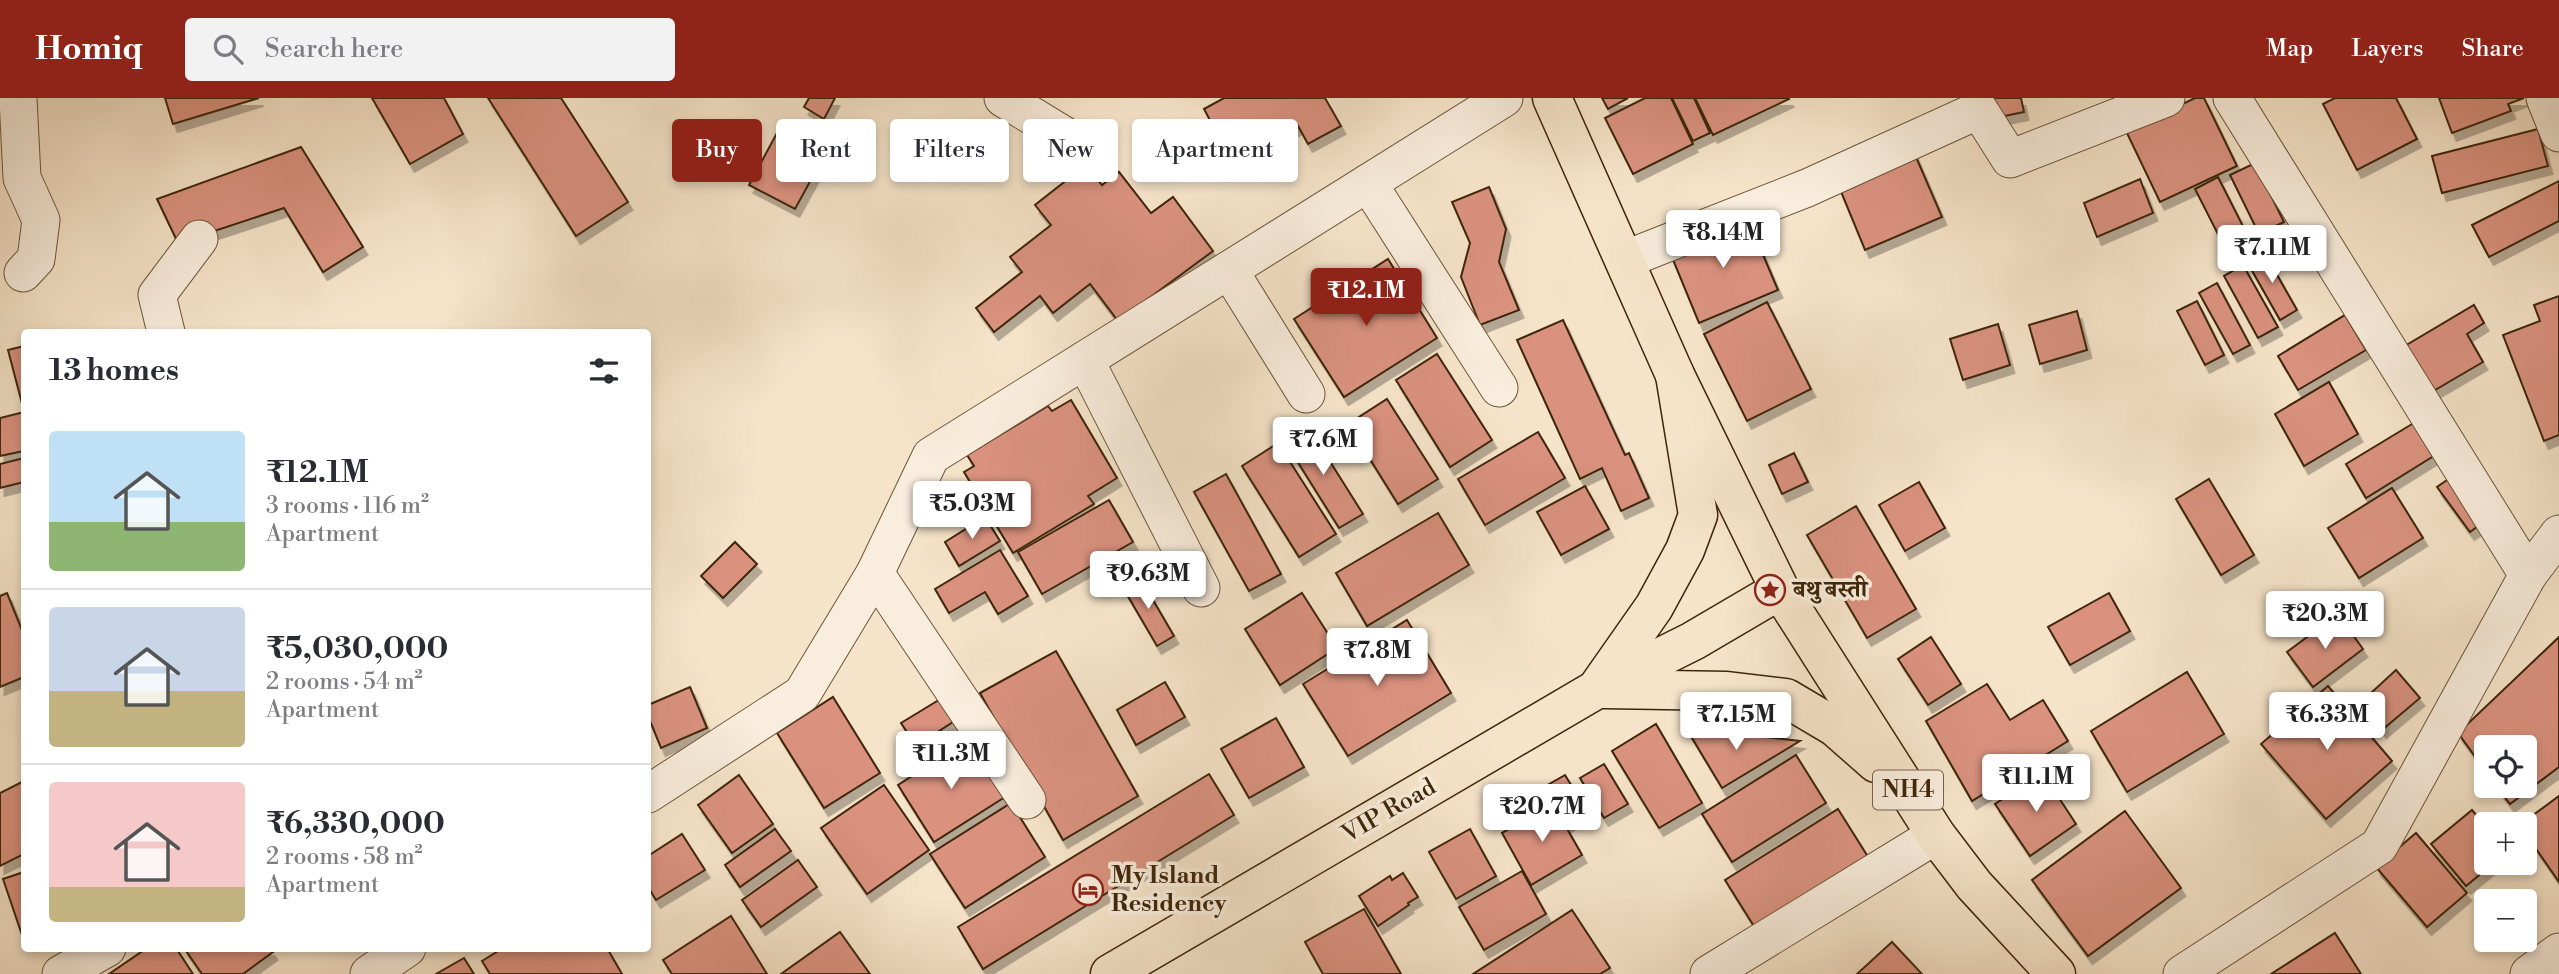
<!DOCTYPE html>
<meta charset="utf-8">
<style>
:root{--surface:#fff;--page:#f2f2f3;--text:#2b2b33;--muted:#7c7c81;--line:#e1e1e2;--accent:#8f2418}
body{margin:0;font-family:"Libre Bodoni","Noto Serif Devanagari",serif;background:var(--page);color:var(--text);height:100vh;display:flex;flex-direction:column;font-size:26px;white-space:nowrap}
*{box-sizing:border-box;margin:0}
p{font-size:23px;color:var(--muted)}
.icon{flex:none;width:38px;height:38px;fill:none;stroke:currentColor;stroke-width:2;stroke-linecap:round;stroke-linejoin:round}
.map{position:relative;flex:1;overflow:hidden}
.sheet{position:absolute;left:21px;top:231px;width:630px;height:623px;display:flex;flex-direction:column;background:var(--surface);border-radius:7px;box-shadow:0 4px 10px #0003}
.sheet>*{flex:none}
.hud{position:absolute;left:672px;top:21px;width:665px;height:63px;display:flex;gap:14px}
.tools{position:absolute;left:2474px;top:637px;display:grid;gap:14px}
.tools a{display:grid;place-items:center;width:63px;height:63px;border-radius:7px;background:var(--surface);box-shadow:0 4px 10px #0003;font-size:35px}
.price{position:absolute;translate:-50% -60px;padding:0 16px;border-radius:7px;background:#fff;color:#222;font-size:23px;line-height:46px;filter:drop-shadow(0 2px 4px #0008)}
.price::after{content:'';position:absolute;left:50%;top:42px;width:21px;height:16px;margin-left:-10px;background:inherit;clip-path:polygon(0 0,100% 0,50% 100%)}
.price.selected{background:var(--accent);color:#fff}
ul{padding:0;list-style:none}
li{display:flex;align-items:center;gap:21px;height:175px;padding:0 28px}
li+li{border-top:2px solid var(--line)}
li span{display:grid;place-items:center;flex:none;width:196px;height:140px;border-radius:7px;color:#555}
li>.icon{margin-inline-start:auto}
span .icon{width:84px;height:84px;fill:#fffc;stroke-width:1}
li b{font-size:30px}
h2{display:flex;justify-content:space-between;align-items:center;height:84px;padding:0 28px;font-size:30px}
.pill{padding:0 24px;border-radius:7px;background:var(--surface);box-shadow:0 4px 10px #0003;font-size:24px;line-height:63px}
.pill.selected{background:var(--accent);color:#fff}
header{display:flex;align-items:center;gap:42px;box-sizing:border-box;height:98px;padding:0 35px;background:var(--accent);color:#fff}
header strong{font-size:33px}
nav{display:flex;gap:38px;margin-inline-start:auto;font-size:24px}
.search{width:490px;height:63px;background:var(--page);display:flex;align-items:center;gap:18px;box-sizing:border-box;padding:0 24px;border-radius:7px;color:var(--muted);font-size:26px}
.map>svg:first-child{display:block}
.building{fill:#da927f;stroke:#3e2508;stroke-width:2;filter:url(#shadow)}
.lines{fill:none;stroke-linecap:round;stroke-linejoin:round}
.street-casing{stroke:#6c5538;stroke-width:39}
.primary-casing{stroke:#3e2508;stroke-width:41}
.highway-casing{stroke:#3e2508;stroke-width:41}
.street{stroke:#f9eddd;stroke-width:37}
.primary{stroke:#f6e4ca;stroke-width:38}
.highway{stroke:#f6e4ca;stroke-width:38}
.labels{text-anchor:middle;dominant-baseline:central;stroke-width:7;stroke-linejoin:round;paint-order:stroke}
.shield{fill:#f9eddd;stroke:#766148;stroke-width:2}
.shield-label{font-size:23px;font-weight:bold;fill:#3e2508}
.poi-label{font-size:24px;font-weight:bold;fill:#3e2508;stroke:#f9eddd;text-anchor:start}
.street-label{font-size:24px;fill:#3e2508;stroke:#f9eddd}
</style>
<header>
<strong>Homiq</strong>
<div class="search"><svg class="icon" aria-label="search" viewBox="0 0 24 24"><circle cx="10" cy="10" r="6"/><path d="M15 15l6 6"/></svg>Search here</div>
<nav><a>Map</a><a>Layers</a><a>Share</a></nav>
</header>
<div class="map">
<svg width="2559" height="876" viewBox="0 0 2559 876">
<defs>
<filter id="shadow"><feDropShadow dx="4.5" dy="8" stdDeviation="0" flood-color="#0004"/></filter>
</defs>
<rect width="100%" height="100%" fill="#f6e4ca"/>
<filter id="stains"><feTurbulence type="fractalNoise" baseFrequency=".00286" numOctaves="4"/><feColorMatrix values="0 0 0 0 .2 0 0 0 0 .09 0 0 0 0 .02 0 0 0 .5 -.17"/></filter>
<radialGradient id="worn" r=".72"><stop offset=".6" stop-color="#630" stop-opacity="0"/><stop offset="1" stop-color="#630" stop-opacity=".3"/></radialGradient>
<g class="building">
<polygon points="165,0 259,0 173,26"/>
<polygon points="372,0 444,0 463,36 410,66"/>
<polygon points="488,0 561,0 628,104 576,138"/>
<polygon points="809,0 835,0 824,21 804,9"/>
<polygon points="1224,0 1325,0 1341,28 1308,46 1298,28 1286,35 1281,26 1228,56 1204,11"/>
<polygon points="1602,0 1628,0 1608,11"/>
<polygon points="1645,0 1671,0 1693,46 1633,76 1605,20"/>
<polygon points="1672,0 1694,0 1710,35 1693,43"/>
<polygon points="1695,0 1788,0 1789,1 1713,37"/>
<polygon points="1991,0 2021,0 2024,14 1995,20"/>
<polygon points="2195,0 2204,0 2237,68 2160,104 2126,33"/>
<polygon points="2335,0 2396,0 2417,41 2357,72 2323,6"/>
<polygon points="2439,0 2524,0 2508,6 2511,13 2452,35"/>
<polygon points="2538,31 2548,68 2442,95 2432,58"/>
<polygon points="778,33 824,58 795,111 749,87"/>
<polygon points="301,49 363,149 323,174 284,110 178,145 157,101"/>
<polygon points="1913,52 1942,119 1865,152 1837,84"/>
<polygon points="2255,65 2284,124 2259,136 2230,77"/>
<polygon points="1086,67 1102,87 1119,74 1151,115 1173,99 1213,153 1118,223 1090,186 1053,215 1040,198 994,234 976,210 1022,174 1010,159 1051,127 1035,107"/>
<polygon points="2218,79 2248,138 2225,150 2195,91"/>
<polygon points="2140,81 2153,115 2097,139 2084,105"/>
<polygon points="2559,83 2559,123 2489,159 2472,127"/>
<polygon points="1489,89 1506,131 1499,164 1519,212 1480,227 1461,179 1470,145 1452,104"/>
<polygon points="1747,119 1778,192 1699,225 1669,152"/>
<polygon points="2263,152 2297,212 2280,222 2246,162"/>
<polygon points="1388,161 1437,240 1344,299 1294,221"/>
<polygon points="2243,167 2278,229 2258,240 2224,178"/>
<polygon points="2217,185 2250,247 2233,256 2199,195"/>
<polygon points="2559,198 2559,337 2544,343 2503,237 2540,223 2534,207"/>
<polygon points="2197,203 2224,257 2205,267 2177,213"/>
<polygon points="1767,204 1811,291 1747,323 1704,236"/>
<polygon points="2474,207 2484,225 2467,236 2483,264 2430,295 2403,249"/>
<polygon points="2077,213 2087,252 2040,266 2029,227"/>
<polygon points="2345,217 2366,252 2298,292 2278,258"/>
<polygon points="1563,222 1625,357 1629,355 1649,400 1621,413 1602,370 1580,381 1517,242"/>
<polygon points="1998,226 2010,267 1963,282 1950,241"/>
<polygon points="24,248 24,313 8,252"/>
<polygon points="1437,256 1492,342 1450,369 1396,282"/>
<polygon points="2329,284 2358,336 2304,368 2275,316"/>
<polygon points="1387,301 1438,381 1398,406 1348,326"/>
<polygon points="1071,302 1117,380 1088,398 1094,406 1013,455 964,374 974,368 967,357 1048,308 1052,313"/>
<polygon points="24,314 24,353 0,358 0,320"/>
<polygon points="2417,323 2437,356 2366,400 2346,366"/>
<polygon points="1307,327 1363,416 1339,430 1284,342"/>
<polygon points="1538,334 1565,380 1485,427 1458,381"/>
<polygon points="1278,345 1336,436 1299,459 1242,368"/>
<polygon points="1794,355 1808,384 1782,396 1769,367"/>
<polygon points="24,360 24,384 0,390 0,366"/>
<polygon points="2457,375 2490,419 2470,434 2437,389"/>
<polygon points="1226,376 1281,476 1249,493 1194,394"/>
<polygon points="2209,381 2254,457 2221,477 2176,401"/>
<polygon points="1919,384 1945,430 1905,453 1879,407"/>
<polygon points="1585,388 1609,431 1561,457 1537,414"/>
<polygon points="2392,390 2423,440 2359,480 2328,430"/>
<polygon points="1109,402 1133,444 1042,496 1018,454"/>
<polygon points="1856,408 1916,511 1867,540 1807,437"/>
<polygon points="1438,415 1469,467 1367,528 1336,475"/>
<polygon points="985,419 1000,443 959,468 945,444"/>
<polygon points="735,444 757,466 723,500 701,478"/>
<polygon points="1000,452 1028,498 998,516 985,494 949,515 935,491"/>
<polygon points="1139,478 1174,538 1157,548 1122,488"/>
<polygon points="7,495 24,537 24,579 0,589 0,498"/>
<polygon points="1302,495 1337,550 1280,587 1245,531"/>
<polygon points="2109,495 2130,533 2070,567 2048,529"/>
<polygon points="2338,516 2363,551 2313,589 2287,554"/>
<polygon points="1407,522 1451,595 1348,658 1303,586"/>
<polygon points="1931,539 1961,586 1928,607 1898,561"/>
<polygon points="2559,539 2559,669 2510,706 2496,688 2525,688 2525,649 2487,649 2487,675 2458,635"/>
<polygon points="1056,553 1138,698 1063,742 980,595"/>
<polygon points="2396,572 2420,600 2382,632 2359,606"/>
<polygon points="2187,574 2224,636 2127,694 2091,633"/>
<polygon points="1165,584 1185,619 1136,647 1117,612"/>
<polygon points="1987,586 2010,622 2043,602 2068,643 1972,703 1926,623"/>
<polygon points="2328,588 2392,663 2326,721 2261,646"/>
<polygon points="690,589 707,630 661,650 648,618 648,607"/>
<polygon points="833,599 880,675 824,710 777,635"/>
<polygon points="942,600 956,622 916,648 901,625"/>
<polygon points="1276,620 1304,669 1249,700 1221,651"/>
<polygon points="1656,626 1702,705 1659,730 1612,653"/>
<polygon points="1686,630 1800,643 1722,690"/>
<polygon points="968,642 1005,699 934,744 898,687"/>
<polygon points="1796,657 1826,705 1732,764 1702,716"/>
<polygon points="1604,666 1628,706 1604,720 1580,680"/>
<polygon points="2042,674 2076,726 2030,758 1995,706"/>
<polygon points="1209,676 1234,717 983,871 958,829"/>
<polygon points="739,677 773,726 732,755 698,707"/>
<polygon points="1565,677 1587,713 1567,726 1544,689"/>
<polygon points="22,684 24,690 24,756 0,768 0,695"/>
<polygon points="884,687 929,752 867,796 821,730"/>
<polygon points="2559,698 2559,784 2525,735 2525,726 2521,726"/>
<polygon points="1011,705 1045,759 965,810 930,756"/>
<polygon points="1553,706 1582,757 1531,787 1502,735"/>
<polygon points="1838,711 1870,762 1757,833 1725,782"/>
<polygon points="2472,712 2487,730 2487,765 2494,765 2466,788 2431,746"/>
<polygon points="2125,713 2181,790 2088,858 2032,782"/>
<polygon points="775,731 791,753 740,789 725,767"/>
<polygon points="1470,731 1496,778 1456,801 1429,754"/>
<polygon points="2416,735 2467,795 2427,829 2376,769"/>
<polygon points="682,736 705,772 656,802 648,789 648,758"/>
<polygon points="798,762 817,789 761,829 742,802"/>
<polygon points="1522,773 1546,816 1484,852 1459,809"/>
<polygon points="24,774 24,839 23,840 3,781"/>
<polygon points="1403,775 1418,799 1408,805 1409,807 1378,828 1359,798 1390,778 1392,782"/>
<polygon points="1364,811 1401,876 1323,876 1305,844"/>
<polygon points="1572,812 1610,870 1600,876 1473,876"/>
<polygon points="731,818 767,876 672,876 663,862"/>
<polygon points="840,834 870,876 781,876"/>
<polygon points="2335,835 2361,876 2271,876"/>
<polygon points="1892,844 1922,876 1857,876"/>
<polygon points="147,850 176,850 193,876 109,876"/>
<polygon points="184,850 270,850 273,854 243,876 202,876"/>
<polygon points="503,850 607,850 622,876 490,876 482,863"/>
<polygon points="464,860 474,876 436,876"/>
</g>
<g class="lines">
<g class="street-casing">
<g id="street">
<polyline points="18,0 22,80 41,122 36,161 23,175"/>
<polyline points="1003,0 1065,38"/>
<polyline points="2232,0 2528,477"/>
<polyline points="2545,0 2559,35"/>
<polyline points="1368,85 1499,290"/>
<polyline points="1624,162 1807,90 1979,12 2010,61 2166,0"/>
<polyline points="1229,172 1306,296"/>
<polyline points="166,234 157,197 199,141"/>
<polyline points="1085,262 1201,490"/>
<polyline points="875,475 1027,702"/>
<polyline points="648,696 802,596 875,475 931,358 1504,0"/>
<polyline points="61,876 107,850"/>
<polyline points="369,876 407,850"/>
<polyline points="1709,876 1936,737"/>
<polyline points="2182,876 2379,748 2528,477 2559,436"/>
<polyline points="2529,876 2559,854"/>
</g>
</g>
<g class="primary-casing">
<polyline id="primary" points="1552,0 1675,277 1780,492"/>
</g>
<g class="highway-casing">
<g id="highway">
<polyline points="1600,586 1654,509 1685,452 1698,417 1675,277"/>
<polyline points="1605,591 1727,593 1786,600 1835,629 1876,665"/>
<polyline points="1110,876 1597,591 1693,543 1780,492 1936,737 1974,787 2056,876"/>
</g>
</g>
<use href="#street" class="street"/>
<use href="#primary" class="primary"/>
<use href="#highway" class="highway"/>
</g>
<defs>
<g id="sight-ring" transform="scale(1.575)"><circle r="9.5" fill="#f9eddd" stroke="#8f2418" stroke-width="1.5"/><path d="M0-6L1.8-2.2L6-1.7L2.9 1.2L3.7 5.4L0 3.3L-3.7 5.4L-2.9 1.2L-6-1.7L-1.8-2.2Z" fill="#8f2418"/></g>
<g id="hotel-ring" transform="scale(1.575)"><circle r="9.5" fill="#f9eddd" stroke="#8f2418" stroke-width="1.5"/><path d="M-6-4.5h1.5V1H6V5H4.5V3h-9V5H-6ZM-4 0a1.8 1.8 0 1 1 3.6 0ZM.5 0V-2.5h3Q6-2.5 6 0Z" fill="#8f2418"/></g>
</defs>
<g fill-rule="evenodd">
<use href="#sight-ring" x="1770" y="492"/>
<use href="#hotel-ring" x="1088" y="792"/>
</g>
<g class="labels">
<rect class="shield" x="1873" y="672.5" width="70" height="39" rx="5"/>
<g class="shield-label">
<text x="1908" y="692">NH4</text>
</g>
<g class="poi-label">
<text x="1793" y="492">बथु बस्ती</text>
<text x="1111" y="778">My Island<tspan x="1111" dy="28">Residency</tspan></text>
</g>
<g class="street-label">
<text transform="translate(1389 713) rotate(-30)">VIP Road</text>
</g>
</g>
<rect width="100%" height="100%" filter="url(#stains)"/>
<rect width="100%" height="100%" fill="url(#worn)"/>
</svg>
<div class="tools">
<a><svg class="icon" aria-label="locate" viewBox="0 0 24 24"><circle cx="12" cy="12" r="6"/><path d="M12 2v4M12 18v4M2 12h4M18 12h4"/></svg></a>
<a>+</a>
<a>−</a>
</div>
<b class="price" style="left:1723px;top:172px">₹8.14M</b>
<b class="price" style="left:2272px;top:187px">₹7.11M</b>
<b class="price selected" style="left:1366px;top:230px">₹12.1M</b>
<b class="price" style="left:1323px;top:379px">₹7.6M</b>
<b class="price" style="left:972px;top:443px">₹5.03M</b>
<b class="price" style="left:1148px;top:513px">₹9.63M</b>
<b class="price" style="left:2325px;top:553px">₹20.3M</b>
<b class="price" style="left:1377px;top:590px">₹7.8M</b>
<b class="price" style="left:1736px;top:654px">₹7.15M</b>
<b class="price" style="left:2327px;top:654px">₹6.33M</b>
<b class="price" style="left:951px;top:693px">₹11.3M</b>
<b class="price" style="left:2036px;top:716px">₹11.1M</b>
<b class="price" style="left:1542px;top:746px">₹20.7M</b>
<div class="hud">
<a class="pill selected">Buy</a>
<a class="pill">Rent</a>
<a class="pill">Filters</a>
<a class="pill">New</a>
<a class="pill">Apartment</a>
</div>
<section class="sheet">
<h2>13 homes<svg class="icon" aria-label="filters" viewBox="0 0 24 24"><path d="M4 7h16M4 17h16"/><circle cx="9" cy="7" r="2"/><circle cx="15" cy="17" r="2"/></svg></h2>
<ul>
<li><span style="background:linear-gradient(#bfe0f5 65%,#8fb573 0)"><svg class="icon" aria-label="home" viewBox="0 0 24 24"><path d="M3 11l9-7 9 7M6 9v11h12V9"/></svg></span><div><b>₹12.1M</b><p>3 rooms · 116 m²</p><p>Apartment</p></div></li>
<li><span style="background:linear-gradient(#c9d6e8 60%,#c2b280 0)"><svg class="icon" aria-label="home" viewBox="0 0 24 24"><path d="M3 11l9-7 9 7M6 9v11h12V9"/></svg></span><div><b>₹5,030,000</b><p>2 rooms · 54 m²</p><p>Apartment</p></div></li>
<li><span style="background:linear-gradient(#f6c9c9 75%,#c2b280 0)"><svg class="icon" aria-label="home" viewBox="0 0 24 24"><path d="M3 11l9-7 9 7M6 9v11h12V9"/></svg></span><div><b>₹6,330,000</b><p>2 rooms · 58 m²</p><p>Apartment</p></div></li>
</ul>
</section>
</div>
